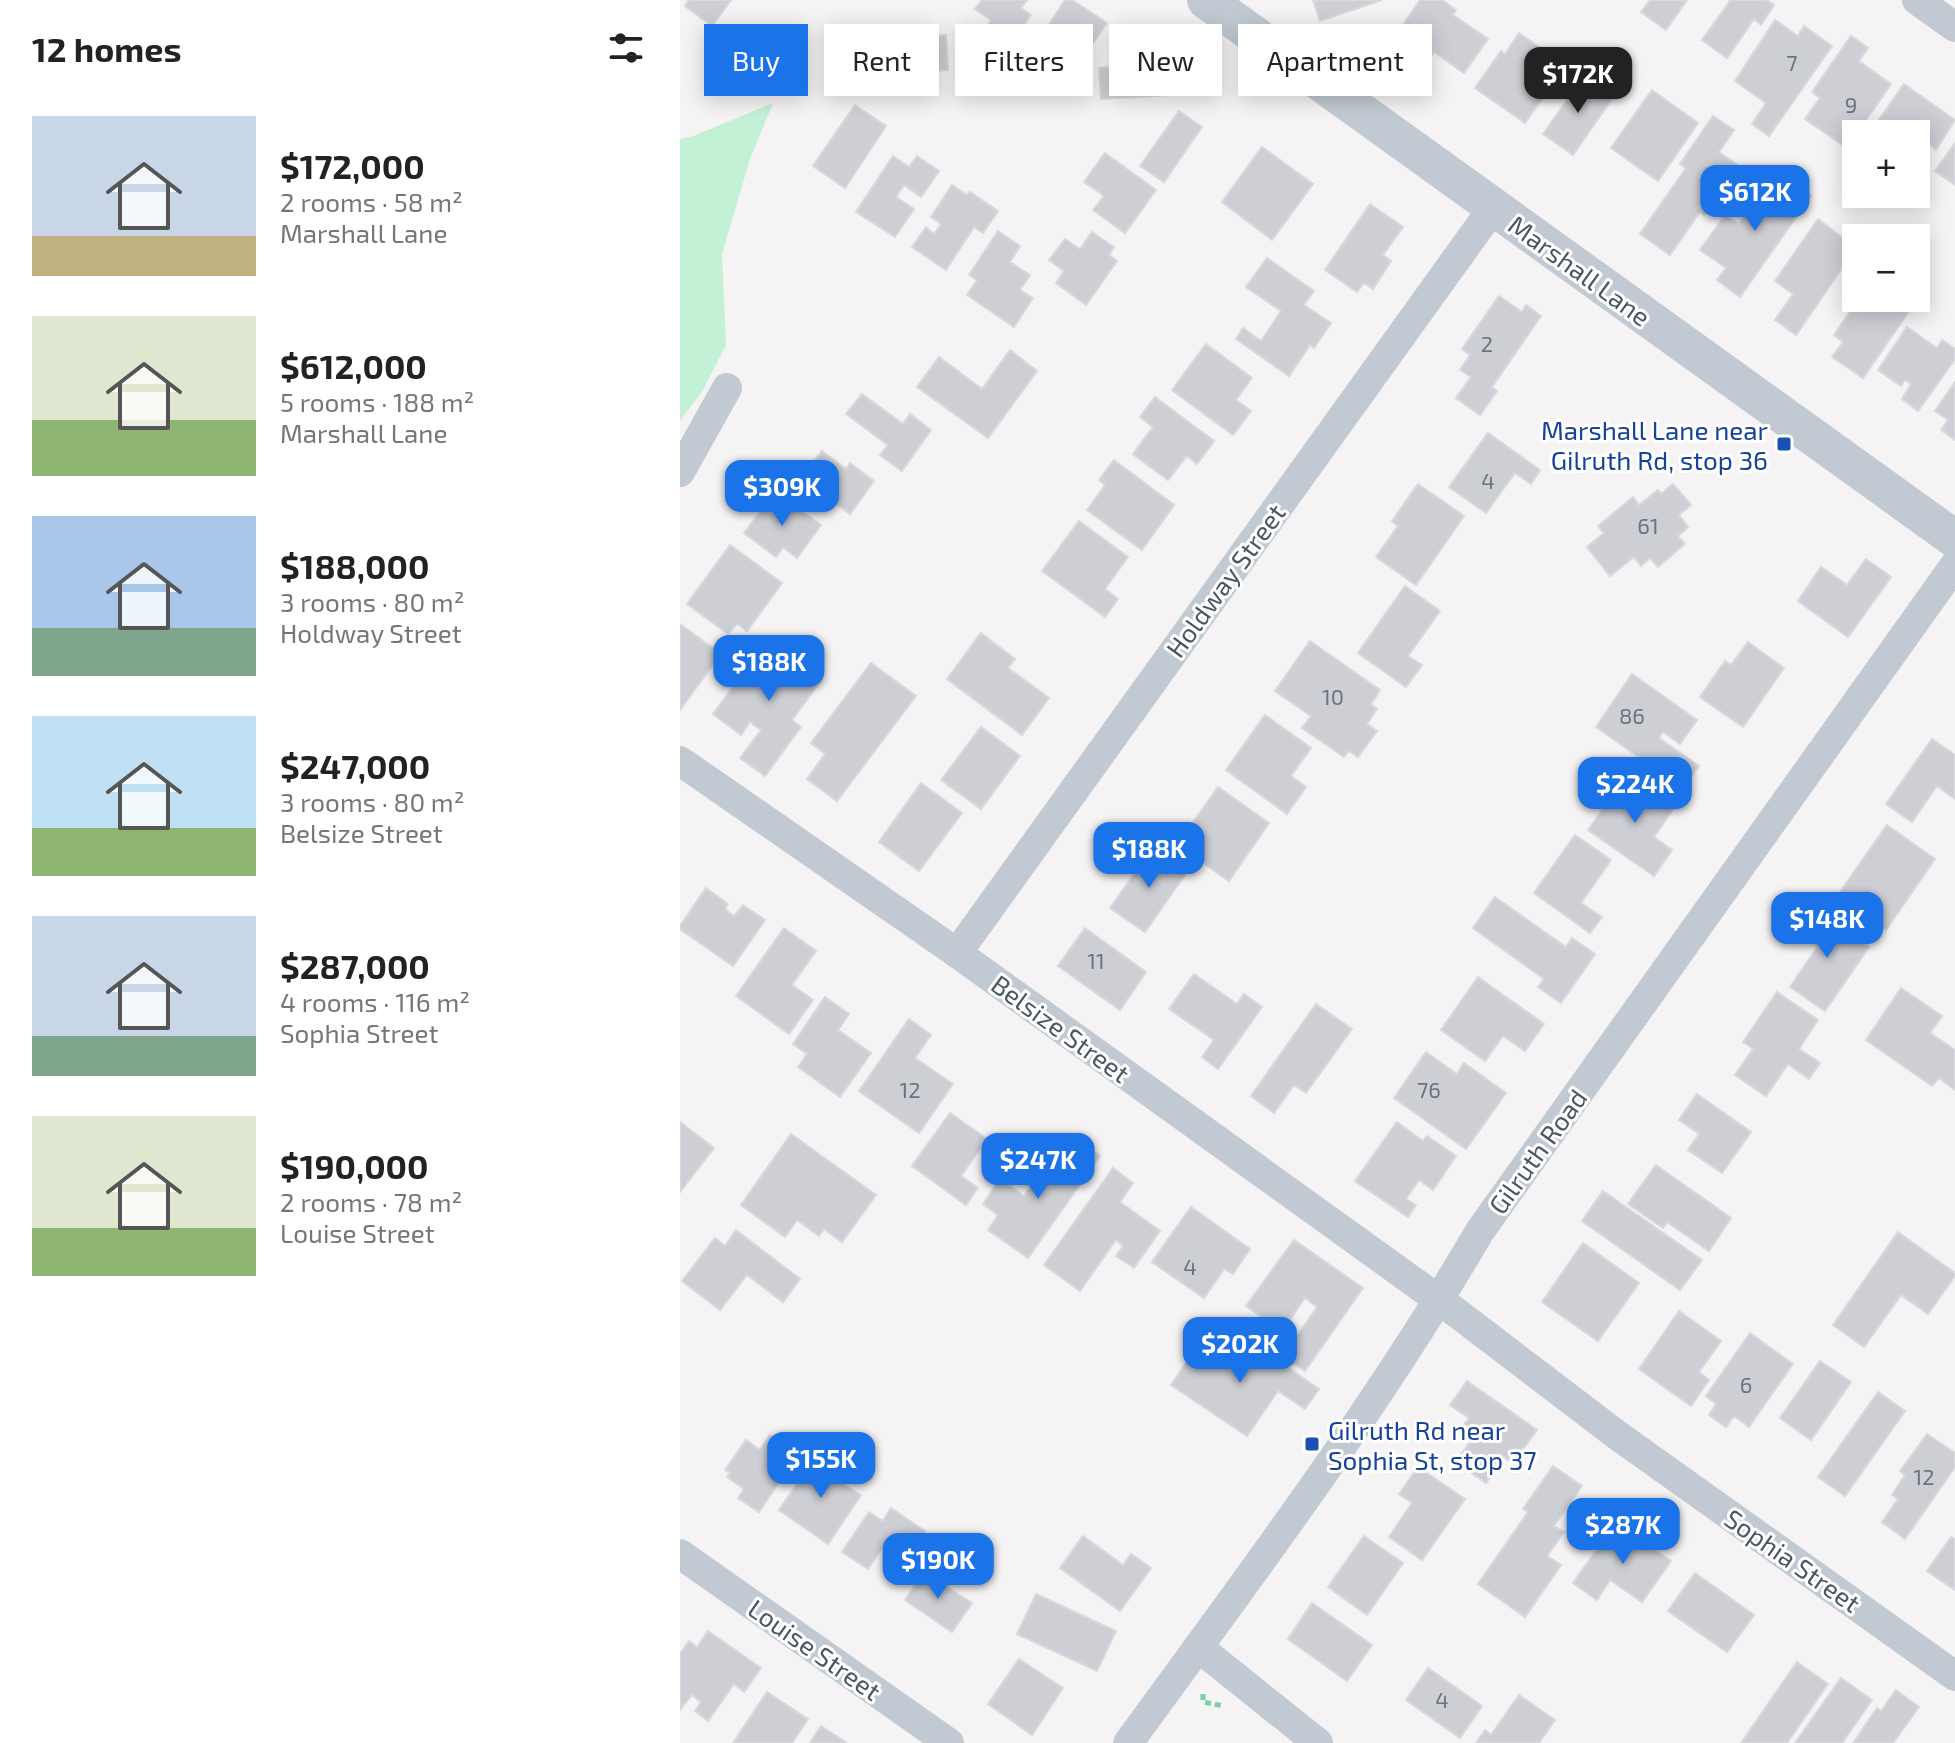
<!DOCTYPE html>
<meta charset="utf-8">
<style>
:root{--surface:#fff;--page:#f2f2f2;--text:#222;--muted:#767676;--accent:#1a73e8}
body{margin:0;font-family:"Exo 2",sans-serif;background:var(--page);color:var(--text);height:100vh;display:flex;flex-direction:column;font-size:30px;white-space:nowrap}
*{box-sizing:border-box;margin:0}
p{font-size:26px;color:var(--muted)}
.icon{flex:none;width:44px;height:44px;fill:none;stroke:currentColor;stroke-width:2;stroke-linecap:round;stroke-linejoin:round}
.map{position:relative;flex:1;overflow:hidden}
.details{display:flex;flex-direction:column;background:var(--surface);width:680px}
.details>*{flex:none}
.guide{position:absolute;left:24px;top:24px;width:760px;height:72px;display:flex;gap:16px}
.buttons{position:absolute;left:1162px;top:120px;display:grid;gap:16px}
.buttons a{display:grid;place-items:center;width:88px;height:88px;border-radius:0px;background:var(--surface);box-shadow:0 4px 20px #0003;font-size:40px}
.price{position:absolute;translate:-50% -68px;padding:0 18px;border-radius:16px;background:var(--accent);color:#fff;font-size:26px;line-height:52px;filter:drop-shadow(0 2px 4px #0008)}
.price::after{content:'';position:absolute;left:50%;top:48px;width:24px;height:18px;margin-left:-12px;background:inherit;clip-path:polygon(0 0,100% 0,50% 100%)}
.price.current{background:#222;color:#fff}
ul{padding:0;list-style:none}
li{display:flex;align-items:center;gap:24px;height:200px;padding:0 32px}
li span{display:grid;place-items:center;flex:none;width:224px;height:160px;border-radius:0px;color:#555}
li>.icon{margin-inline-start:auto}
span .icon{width:96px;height:96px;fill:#fffc;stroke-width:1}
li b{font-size:34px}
h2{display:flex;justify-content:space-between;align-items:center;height:96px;padding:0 32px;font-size:34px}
.pill{padding:0 28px;border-radius:0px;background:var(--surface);box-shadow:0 4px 20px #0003;font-size:28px;line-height:72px}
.pill.current{background:var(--accent);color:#fff}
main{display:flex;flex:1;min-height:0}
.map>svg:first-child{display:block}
.green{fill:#c3f1d5}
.building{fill:#cdcfd5;stroke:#d7d9de;stroke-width:2}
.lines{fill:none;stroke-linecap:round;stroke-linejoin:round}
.path{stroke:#7ad0a6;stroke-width:5;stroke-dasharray:6 4;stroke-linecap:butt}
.minor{stroke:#c1cad2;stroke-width:30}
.tertiary{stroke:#c1cad2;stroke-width:38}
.transit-dot{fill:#1a4fb4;stroke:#fff;stroke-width:3}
.labels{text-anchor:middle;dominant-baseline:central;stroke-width:6;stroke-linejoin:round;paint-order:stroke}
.number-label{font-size:22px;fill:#6b747e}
.street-label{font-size:26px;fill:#4a5661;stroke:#fff}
.transit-label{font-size:26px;fill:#164399;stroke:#fff;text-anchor:end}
</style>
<main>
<section class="details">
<h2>12 homes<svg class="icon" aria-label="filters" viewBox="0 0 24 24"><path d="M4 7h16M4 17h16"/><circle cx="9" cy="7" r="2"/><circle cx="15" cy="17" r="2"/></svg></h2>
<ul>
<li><span style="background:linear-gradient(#c9d6e8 75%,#c2b280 0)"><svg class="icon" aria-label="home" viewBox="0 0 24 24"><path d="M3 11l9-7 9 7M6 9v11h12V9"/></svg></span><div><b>$172,000</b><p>2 rooms · 58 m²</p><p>Marshall Lane</p></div></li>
<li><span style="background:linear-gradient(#dfe7d0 65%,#8fb573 0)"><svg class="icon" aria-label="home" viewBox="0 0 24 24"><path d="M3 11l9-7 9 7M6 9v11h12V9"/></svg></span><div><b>$612,000</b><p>5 rooms · 188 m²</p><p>Marshall Lane</p></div></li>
<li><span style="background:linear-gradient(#a9c7e8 70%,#7fa58c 0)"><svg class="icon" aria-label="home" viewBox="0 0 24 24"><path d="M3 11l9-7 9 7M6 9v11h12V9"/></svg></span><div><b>$188,000</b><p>3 rooms · 80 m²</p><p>Holdway Street</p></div></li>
<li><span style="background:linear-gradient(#bfe0f5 70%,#8fb573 0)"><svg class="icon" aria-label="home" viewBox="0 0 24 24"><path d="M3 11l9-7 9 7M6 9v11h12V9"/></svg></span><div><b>$247,000</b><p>3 rooms · 80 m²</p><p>Belsize Street</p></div></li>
<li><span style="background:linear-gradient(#c9d6e8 75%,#7fa58c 0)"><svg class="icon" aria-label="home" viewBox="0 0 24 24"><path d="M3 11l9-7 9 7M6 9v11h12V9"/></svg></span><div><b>$287,000</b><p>4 rooms · 116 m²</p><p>Sophia Street</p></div></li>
<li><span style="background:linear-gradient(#dfe7d0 70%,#8fb573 0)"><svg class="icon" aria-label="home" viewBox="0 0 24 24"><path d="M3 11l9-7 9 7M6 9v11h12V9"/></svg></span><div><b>$190,000</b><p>2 rooms · 78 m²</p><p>Louise Street</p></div></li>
</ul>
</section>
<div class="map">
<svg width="1275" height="1743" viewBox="0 0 1275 1743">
<rect width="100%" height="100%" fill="#f5f3f3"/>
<polygon class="green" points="93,103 70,159 42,254 46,345 23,390 0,421 0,139 11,137"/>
<g class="building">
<polygon points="9,0 51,0 32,26 5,6"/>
<polygon points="302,0 347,0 341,8 351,15 329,47 304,30 311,20 295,9"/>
<polygon points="385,0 392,0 427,23 405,55 411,60 394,86 352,58 362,42 359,40"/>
<polygon points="633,0 702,0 640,21"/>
<polygon points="740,0 762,0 776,10 773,15 808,39 784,73 754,52 749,59 745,56 738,65 710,44"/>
<polygon points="970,0 1007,0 986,30 961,12"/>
<polygon points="1048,0 1087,0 1094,5 1081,25 1074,19 1047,58 1022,40 1050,1"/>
<polygon points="1095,20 1118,36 1124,26 1152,46 1089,136 1072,124 1086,103 1055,81"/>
<polygon points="839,33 873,57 858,78 871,86 845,123 795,88 821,51 825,54"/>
<polygon points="266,35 268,70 210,73 209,38"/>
<polygon points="1171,36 1188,48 1179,61 1211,84 1167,148 1125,119 1140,98 1132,92"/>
<polygon points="476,51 476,64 485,63 488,95 421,99 419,68 434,67 433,54"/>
<polygon points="904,76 934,96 893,155 863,134"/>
<polygon points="1224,84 1275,120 1256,150 1243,140 1236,151 1236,134 1189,134"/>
<polygon points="972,90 1018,123 978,181 931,148"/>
<polygon points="175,105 206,126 165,188 133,166"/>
<polygon points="499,111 522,127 484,182 460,166"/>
<polygon points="1033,116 1054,130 1039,152 1059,166 1024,215 1020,212 990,255 960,234 1006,168 1000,164"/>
<polygon points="1275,143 1275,185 1255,171"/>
<polygon points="582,147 633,184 592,240 542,202"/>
<polygon points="425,153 476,190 445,233 413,210 424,196 404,182"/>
<polygon points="213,156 229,167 237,156 259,171 241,197 224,185 216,197 234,209 215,237 176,212"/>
<polygon points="1095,172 1131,196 1060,297 1037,280 1046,268 1020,250 1045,215 1059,224"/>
<polygon points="272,185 287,195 290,192 318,211 303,233 294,227 266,270 232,247 246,227 254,234 261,224 251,217"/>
<polygon points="690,204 723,227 703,255 711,261 693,289 684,283 677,292 645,270"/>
<polygon points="1138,219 1176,248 1116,335 1095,320 1113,294 1095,281"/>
<polygon points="318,231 340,246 330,262 350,275 340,290 353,298 334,327 287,295 297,280 289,275"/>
<polygon points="412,232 434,247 429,255 437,261 406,305 376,283 384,271 369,260 385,239 400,249"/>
<polygon points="587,258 634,291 624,305 651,323 634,348 630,345 609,376 556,339 563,328 581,341 601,311 566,287"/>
<polygon points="1236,281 1245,288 1183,378 1152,357 1163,342 1154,335 1179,298 1236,298"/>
<polygon points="819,296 842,312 846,305 861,316 812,387 817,391 800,415 776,398 791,377 780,370 790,355 782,349"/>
<polygon points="1227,327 1257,348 1262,340 1275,349 1275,359 1238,411 1222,399 1231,384 1225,380 1221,386 1198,370"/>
<polygon points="526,344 572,378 556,400 571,411 553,435 492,390"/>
<polygon points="330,350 357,371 308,438 237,387 259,357 302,389"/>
<polygon points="1275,382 1275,440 1261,430 1268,420 1255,411"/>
<polygon points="182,394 223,424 230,414 251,430 222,471 200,455 208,445 166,414"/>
<polygon points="475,397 534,441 517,464 507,456 488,480 453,454 473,427 460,417"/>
<polygon points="808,433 860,470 851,484 835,473 806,513 769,487"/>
<polygon points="142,451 166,469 170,463 194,481 170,514 121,478"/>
<polygon points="434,460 494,505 462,550 407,510 425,485 419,480"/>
<polygon points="738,484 784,516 736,585 696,557 718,526 712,521"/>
<polygon points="993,484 1011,505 999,515 1008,527 998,536 1005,544 978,567 970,558 961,566 954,557 930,576 907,547 924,533 918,526 953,497 959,505 978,490 981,494"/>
<polygon points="93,495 99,500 101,496 141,525 117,558 103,547 96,557 64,533"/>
<polygon points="399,521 448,557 425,589 438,599 425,617 362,571"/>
<polygon points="50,545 102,583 67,631 57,624 48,634 7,604"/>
<polygon points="1186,559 1211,577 1168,637 1118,601 1141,567 1167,585"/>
<polygon points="725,586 760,611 728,656 742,665 726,687 678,653"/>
<polygon points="0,624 41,654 0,710"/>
<polygon points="301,633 335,659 328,668 369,698 342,735 267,679"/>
<polygon points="89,638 143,678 112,720 121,727 85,776 60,758 81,730 70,722 61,735 33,714"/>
<polygon points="630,641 700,690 691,704 697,709 687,724 697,731 678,757 669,751 664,757 622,728 631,716 595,691"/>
<polygon points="1068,642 1104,668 1063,727 1020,697 1045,661 1051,665"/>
<polygon points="191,663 236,696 157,801 127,779 145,754 131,743"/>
<polygon points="952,674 1017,720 1000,744 983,732 979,738 1019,766 1003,788 916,727"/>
<polygon points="585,715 631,748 611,776 626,787 607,814 546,770"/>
<polygon points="301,727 340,756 301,809 261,780"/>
<polygon points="1252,739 1275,755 1275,799 1257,786 1232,822 1206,804"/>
<polygon points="947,774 994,808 974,837 992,850 974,876 908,830"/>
<polygon points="241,783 282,813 239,871 199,842"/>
<polygon points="538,787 589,823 549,881 497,845"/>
<polygon points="1207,825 1255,859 1206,930 1157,896"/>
<polygon points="895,835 931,860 901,903 922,917 910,933 854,893"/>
<polygon points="473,848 507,872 465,932 430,908"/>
<polygon points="26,888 48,904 45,909 54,916 63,905 85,920 53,966 0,929 0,926"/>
<polygon points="815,897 886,947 892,938 915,954 881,1003 858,987 864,979 793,928"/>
<polygon points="1135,909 1189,947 1145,1011 1110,987 1138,946 1119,933"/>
<polygon points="104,928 136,951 112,985 133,1000 109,1034 56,996"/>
<polygon points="405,928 466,972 440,1010 378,966"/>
<polygon points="514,974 557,1004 564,994 582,1007 538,1069 522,1057 534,1040 489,1009"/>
<polygon points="798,977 864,1024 845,1051 823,1036 805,1061 761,1030"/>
<polygon points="1221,988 1262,1016 1250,1033 1275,1050 1275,1090 1259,1078 1252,1086 1186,1040"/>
<polygon points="1097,992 1138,1020 1119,1049 1140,1063 1129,1079 1108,1064 1086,1096 1055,1075 1073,1049 1063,1042"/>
<polygon points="145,997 169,1014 158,1030 191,1053 160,1097 118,1067 127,1054 113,1044"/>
<polygon points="636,1004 672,1029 626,1093 614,1085 594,1113 571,1096"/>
<polygon points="229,1019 251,1035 235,1058 273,1084 239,1133 179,1091"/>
<polygon points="746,1052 777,1074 784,1063 826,1093 786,1149 714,1098"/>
<polygon points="1017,1094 1071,1132 1042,1173 1008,1150 1019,1134 999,1120"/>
<polygon points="270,1113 307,1139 281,1176 298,1188 286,1205 232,1166"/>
<polygon points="0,1122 34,1148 0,1192"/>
<polygon points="717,1122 743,1141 747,1136 776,1156 753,1190 739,1180 726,1199 736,1205 728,1217 675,1181"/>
<polygon points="111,1134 196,1195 162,1242 144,1229 139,1236 117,1220 105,1237 61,1205"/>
<polygon points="406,1146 420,1156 348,1258 308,1230 318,1215 303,1204 320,1179 344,1196 378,1147 396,1160"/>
<polygon points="976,1165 1051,1218 1029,1251 987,1222 983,1228 948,1204"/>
<polygon points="433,1168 453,1183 440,1202 480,1231 454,1268 436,1256 443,1246 436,1240 400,1291 364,1265"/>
<polygon points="923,1191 1022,1260 1000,1290 902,1221"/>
<polygon points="511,1207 570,1249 553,1274 544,1269 524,1298 472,1262"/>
<polygon points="56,1230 120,1279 103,1302 67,1275 40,1310 2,1281 35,1238 45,1246"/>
<polygon points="1218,1232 1275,1273 1275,1276 1248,1314 1221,1295 1184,1347 1153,1325"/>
<polygon points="614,1240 683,1288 625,1371 603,1356 637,1307 625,1298 602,1331 566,1306"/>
<polygon points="903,1243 959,1283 918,1341 862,1302"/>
<polygon points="999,1311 1041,1341 1019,1372 1029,1380 1011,1406 959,1369"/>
<polygon points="1070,1333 1113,1364 1069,1427 1054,1416 1046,1427 1029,1415 1036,1404 1026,1396"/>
<polygon points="522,1340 563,1368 578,1347 639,1389 625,1409 598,1391 567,1436 491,1385"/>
<polygon points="1140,1361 1171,1382 1131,1440 1100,1418"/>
<polygon points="787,1381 857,1430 833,1463 824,1457 806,1483 776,1462 794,1436 782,1427 789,1418 770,1405"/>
<polygon points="1198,1392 1225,1411 1165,1496 1138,1477"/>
<polygon points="1247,1434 1275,1453 1275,1467 1225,1539 1202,1522 1218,1499 1212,1495 1225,1475 1220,1471"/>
<polygon points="90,1435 118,1454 79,1512 58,1498 64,1489 47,1477 50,1473 45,1470 66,1440 80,1450"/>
<polygon points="146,1457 172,1475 165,1485 181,1495 148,1544 99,1510 132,1462 139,1467"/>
<polygon points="873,1466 902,1486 874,1526 884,1532 867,1556 881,1565 845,1617 798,1584 848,1512 843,1509"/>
<polygon points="738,1467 785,1499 742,1560 709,1537 732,1503 719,1494"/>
<polygon points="211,1508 245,1531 224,1562 203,1547 188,1569 162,1552 189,1512 203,1521"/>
<polygon points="936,1523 991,1561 962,1602 930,1580 917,1600 893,1583"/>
<polygon points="403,1536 443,1565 451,1554 471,1568 440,1611 380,1568"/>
<polygon points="684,1536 723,1563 687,1615 648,1587"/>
<polygon points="1271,1537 1275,1539 1275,1590 1247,1571"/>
<polygon points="246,1569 269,1585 267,1587 292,1603 272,1632 225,1600"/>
<polygon points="1015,1573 1074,1615 1047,1652 988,1611"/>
<polygon points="356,1594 436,1631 417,1671 337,1634"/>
<polygon points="632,1603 692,1645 667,1681 608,1639"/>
<polygon points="28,1631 81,1668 64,1692 54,1684 28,1721 15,1711 21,1702 12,1695 0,1710 0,1654 9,1641 17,1647"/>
<polygon points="339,1659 383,1688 352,1735 308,1704"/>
<polygon points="1117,1662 1148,1684 1107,1743 1061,1743"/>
<polygon points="748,1668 802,1706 780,1738 726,1700"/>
<polygon points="1161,1678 1192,1700 1162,1743 1115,1743"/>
<polygon points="1216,1690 1239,1707 1213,1743 1173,1743 1197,1708 1201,1711"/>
<polygon points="87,1692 128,1719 112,1743 53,1743"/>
<polygon points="839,1695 875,1720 859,1743 796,1743 805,1730 811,1735"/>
<polygon points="141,1726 167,1743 130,1743"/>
</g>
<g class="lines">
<polyline class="path" points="523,1694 523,1702 544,1706"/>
<g class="minor">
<polyline points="1237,0 1275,27"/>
<polyline points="0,472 47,388"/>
<polyline points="0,761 277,953 777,1313 937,1435 1275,1676"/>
<polyline points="277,953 813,208"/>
<polyline points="0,1554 269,1743"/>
<polyline points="518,1647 638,1743"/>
<path d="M 448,1743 C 570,1576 695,1410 800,1231 L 1275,565"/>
</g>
<polyline class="tertiary" points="526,0 1275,539"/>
</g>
<g class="transit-dot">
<rect x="1096" y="436" width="16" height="16" rx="4"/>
<rect x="624" y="1436" width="16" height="16" rx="4"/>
</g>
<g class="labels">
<g class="number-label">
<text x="1112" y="62">7</text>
<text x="1171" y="104">9</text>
<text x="807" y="343">2</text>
<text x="808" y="480">4</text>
<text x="968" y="525">61</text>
<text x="653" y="696">10</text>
<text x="952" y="715">86</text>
<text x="416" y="960">11</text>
<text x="230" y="1089">12</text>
<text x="749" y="1089">76</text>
<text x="510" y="1266">4</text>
<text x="1066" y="1384">6</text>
<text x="1244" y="1476">12</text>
<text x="762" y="1699">4</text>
</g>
<g class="street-label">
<text transform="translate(900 270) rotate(36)">Marshall Lane</text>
<text transform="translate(545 580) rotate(-54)">Holdway Street</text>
<text transform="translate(381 1028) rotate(36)">Belsize Street</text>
<text transform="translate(857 1151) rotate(-54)">Gilruth Road</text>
<text transform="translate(1113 1560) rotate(35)">Sophia Street</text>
<text transform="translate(135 1649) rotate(35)">Louise Street</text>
</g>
<g class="transit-label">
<text x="1088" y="429">Marshall Lane near<tspan x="1088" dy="30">Gilruth Rd, stop 36</tspan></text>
<text x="648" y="1429" text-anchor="start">Gilruth Rd near<tspan x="648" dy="30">Sophia St, stop 37</tspan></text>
</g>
</g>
</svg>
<div class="buttons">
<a>+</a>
<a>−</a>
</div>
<b class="price current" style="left:898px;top:115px">$172K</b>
<b class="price" style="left:1075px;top:233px">$612K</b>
<b class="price" style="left:102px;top:528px">$309K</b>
<b class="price" style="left:89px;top:703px">$188K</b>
<b class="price" style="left:955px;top:825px">$224K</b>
<b class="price" style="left:469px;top:890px">$188K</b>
<b class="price" style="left:1147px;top:960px">$148K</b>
<b class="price" style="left:358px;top:1201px">$247K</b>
<b class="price" style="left:560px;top:1385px">$202K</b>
<b class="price" style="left:141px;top:1500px">$155K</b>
<b class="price" style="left:943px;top:1566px">$287K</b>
<b class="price" style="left:258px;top:1601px">$190K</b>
<div class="guide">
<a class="pill current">Buy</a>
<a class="pill">Rent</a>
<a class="pill">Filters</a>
<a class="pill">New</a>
<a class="pill">Apartment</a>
</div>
</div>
</main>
